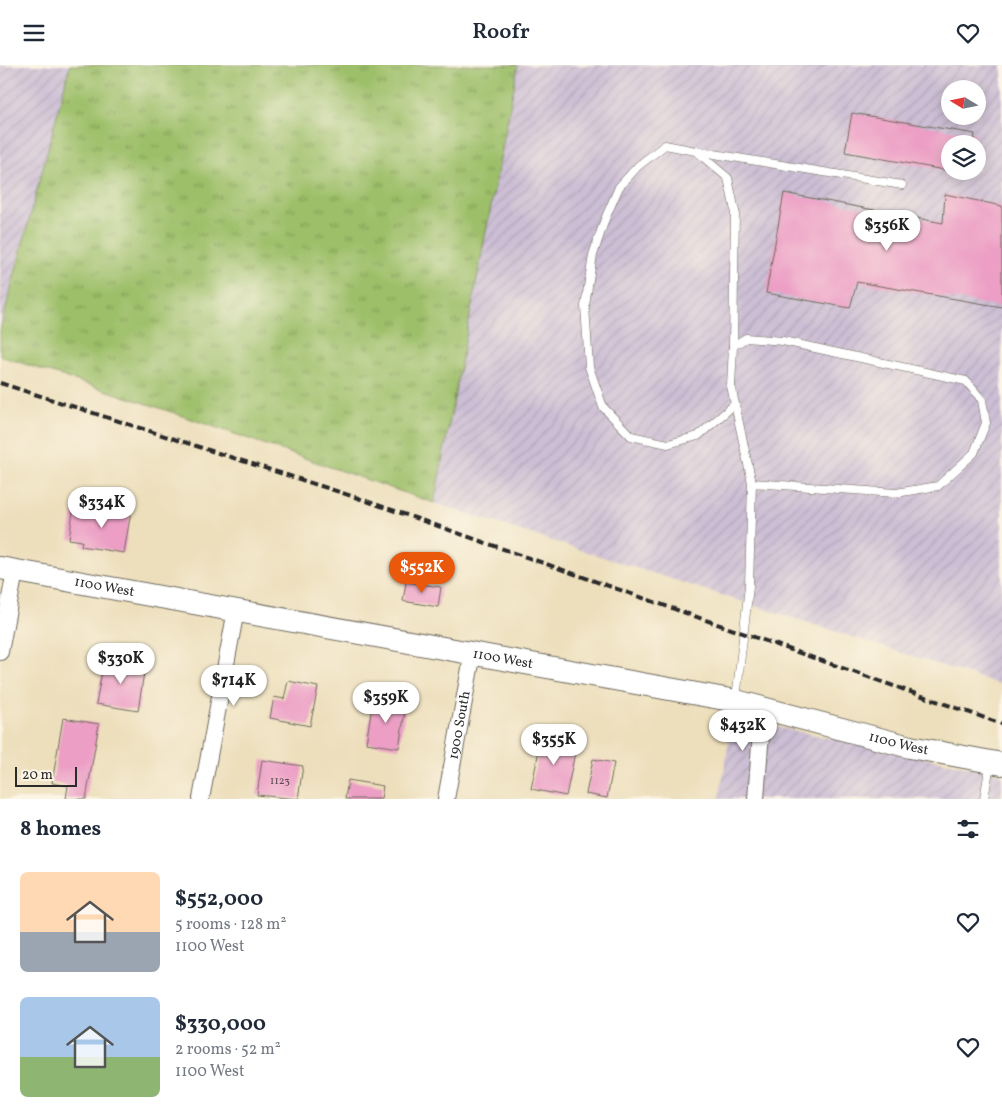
<!DOCTYPE html>
<meta charset="utf-8">
<style>
:root{--surface:#fff;--page:#f2f2f3;--text:#1f2937;--muted:#747a83;--accent:#ea580c}
body{margin:0;font-family:Vollkorn,serif;background:var(--page);color:var(--text);height:100vh;display:flex;flex-direction:column;font-size:19px;white-space:nowrap}
*{box-sizing:border-box;margin:0}
p{font-size:16px;color:var(--muted)}
.icon{flex:none;width:28px;height:28px;fill:none;stroke:currentColor;stroke-width:2;stroke-linecap:round;stroke-linejoin:round}
.map{position:relative;height:734px;overflow:hidden}
.drawer{display:flex;flex-direction:column;background:var(--surface);flex:1}
.drawer>*{flex:none}
.needle{width:32px;rotate:280deg}
.tools{position:absolute;left:941px;top:15px;display:grid;gap:10px}
.tools a{display:grid;place-items:center;width:45px;height:45px;border-radius:50%;background:var(--surface);box-shadow:0 2px 12px #0003;font-size:25px}
.scale{position:absolute;left:15px;bottom:12px;width:62px;box-sizing:border-box;padding-left:5px;border:2px solid #2b2b2b;border-top:0;font-size:14px;line-height:18px;white-space:nowrap;color:#2b2b2b;-webkit-text-stroke:4px #fcf5e5;paint-order:stroke}
.price{position:absolute;translate:-50% -42px;padding:0 11px;border-radius:18px;background:#fff;color:#222;font-size:16px;line-height:32px;filter:drop-shadow(0 1px 2px #0008)}
.price::after{content:'';position:absolute;left:50%;top:30px;width:15px;height:11px;margin-left:-8px;background:inherit;clip-path:polygon(0 0,100% 0,50% 100%)}
.price.active{background:var(--accent);color:#fff}
ul{padding:0;list-style:none}
li{display:flex;align-items:center;gap:15px;height:125px;padding:0 20px}
li span{display:grid;place-items:center;flex:none;width:140px;height:100px;border-radius:8px;color:#555}
li>.icon{margin-inline-start:auto}
span .icon{width:60px;height:60px;fill:#fffc;stroke-width:1}
li b{font-size:21px}
h2{display:flex;justify-content:space-between;align-items:center;height:60px;padding:0 20px;font-size:21px}
header{display:flex;justify-content:space-between;align-items:center;height:65px;padding:0 20px;background:var(--surface);font-size:22px;font-weight:600}
.map>svg:first-child{display:block}
.industrial{fill:url(#industrial-furrows);fill-rule:evenodd}
.grass{fill:url(#grass-tufts);stroke:#64754a}
.building{fill:#ec9ec5}
.lines{fill:none;stroke-linecap:round;stroke-linejoin:round}
.lane-casing{stroke:#6f6a5e;stroke-width:9}
.street-casing{stroke:#6f6a5e;stroke-width:18}
.secondary-casing{stroke:#6f6a5e;stroke-width:24}
.lane{stroke:#fff;stroke-width:8}
.street{stroke:#fff;stroke-width:16}
.secondary{stroke:#fff;stroke-width:22}
.rail{stroke:#2b2b2b;stroke-width:4;stroke-dasharray:8 4;stroke-linecap:butt}
.labels{text-anchor:middle;dominant-baseline:central;stroke-width:4;stroke-linejoin:round;paint-order:stroke}
.number-label{font-size:11px;fill:#5b4852}
.street-label{font-size:14px;fill:#2b2b2b;stroke:#fcf5e5}
</style>
<header><svg class="icon" aria-label="menu" viewBox="0 0 24 24"><path d="M4 6h16M4 12h16M4 18h16"/></svg>Roofr<svg class="icon" aria-label="heart" viewBox="0 0 24 24"><path d="M12 20l-8-8c-3-5 5-10 8-4 3-6 11-1 8 4z"/></svg></header>
<div class="map">
<svg width="1002" height="734" viewBox="0 0 1002 734">
<defs>
<pattern id="industrial-furrows" width="10" height="10" patternUnits="userSpaceOnUse" patternTransform="scale(1.25)"><rect width="10" height="10" fill="#ccbed4"/><path d="M-1 1l2-2M0 10L10 0M9 11l2-2" fill="none" stroke="#afa3b6"/></pattern>
<pattern id="grass-tufts" width="24" height="20" patternUnits="userSpaceOnUse" patternTransform="scale(1.25)"><rect width="24" height="20" fill="#9dbf69"/><path d="M3 7l-1-3M5 7V3M7 7l1-3M15 17l-1-3M17 17v-4M19 17l1-3" fill="none" stroke="#809b57"/></pattern>
</defs>
<rect width="100%" height="100%" fill="#fcf5e5"/>
<filter id="ink" filterUnits="userSpaceOnUse"><feTurbulence type="fractalNoise" baseFrequency=".02" numOctaves="2"/><feDisplacementMap in="SourceGraphic" scale="10" xChannelSelector="R" yChannelSelector="G"/><feConvolveMatrix kernelMatrix="1 2 1 2 8 2 1 2 1" color-interpolation-filters="sRGB"/></filter>
<filter id="wash" filterUnits="userSpaceOnUse"><feTurbulence type="fractalNoise" baseFrequency=".0096" numOctaves="4" result="noise"/><feDisplacementMap in="SourceGraphic" scale="20" xChannelSelector="R" yChannelSelector="G"/><feGaussianBlur stdDeviation="1.12" result="paint"/><feColorMatrix in="noise" values="0 0 0 0 0 0 0 0 0 0 0 0 0 0 0 0 0 1.4 0 .05"/><feComposite in="paint" operator="in"/></filter>
<g filter="url(#wash)">
<rect width="100%" height="100%" fill="#eddfbc"/>
<g class="industrial">
<polygon points="0,0 70,0 0,265"/>
<path d="M 518,0 L 1002,0 L 1002,620 L 434,438 ZM 950,24 L 978,24 L 978,51 L 950,51 ZM 950,79 L 978,79 L 978,106 L 950,106 Z"/>
<polygon points="733,653 1002,709 1002,734 719,734"/>
</g>
<polygon class="grass" points="70,0 518,0 434,438 148,339 0,291 0,265"/>
<g id="blocks">
<g class="building">
<polygon points="852,48 975,69 973,79 950,79 950,106 845,87"/>
<polygon points="784,128 943,158 945,129 1002,141 1002,242 857,217 850,243 766,228"/>
<polygon points="98,441 131,446 124,488 81,481 82,476 69,474 73,447 96,451"/>
<polygon points="406,517 441,522 438,542 403,536"/>
<polygon points="104,595 145,601 138,646 96,639"/>
<polygon points="288,616 318,622 310,661 270,653 274,632 284,634"/>
<polygon points="373,635 406,640 399,683 366,678"/>
<polygon points="63,653 99,659 86,734 66,734 68,721 52,718"/>
<polygon points="542,671 577,678 566,731 531,724"/>
<polygon points="593,694 614,698 607,733 586,729"/>
<polygon points="262,695 303,701 298,734 257,730"/>
<polygon points="348,715 383,721 381,734 345,734"/>
</g>
</g>
</g>
<g filter="url(#ink)">
<use href="#blocks" fill-opacity="0" stroke="#6f6a5e" stroke-width="1"/>
<g class="lines">
<g class="lane-casing">
<g id="lane">
<polyline points="696,86 902,120"/>
<polyline points="733,281 735,146 728,113 696,86 665,80 638,101 619,122 605,154 593,190 585,241 589,302 603,342 631,371 668,379 698,371 735,339"/>
<polyline points="736,634 749,521 752,418 731,321 733,281 746,273 783,276 966,316 982,335 986,358 974,388 938,421 896,428 752,418"/>
<polyline points="984,734 990,699"/>
</g>
</g>
<g class="street-casing">
<g id="street">
<polyline points="0,587 15,506"/>
<polyline points="201,734 236,545"/>
<path id="s1" d="M 446,734 L 473,587"/>
<polyline points="756,734 760,680 766,643"/>
</g>
</g>
<g class="secondary-casing">
<g id="secondary">
<path id="s2" d="M 0,503 L 736,636 L 910,682 L 1002,699"/>
</g>
</g>
<use href="#lane" class="lane"/>
<use href="#street" class="street"/>
<use href="#secondary" class="secondary"/>
<polyline class="rail" points="0,318 358,433 1002,659"/>
</g>
</g>
<g class="labels">
<g class="number-label">
<text x="280" y="716">1123</text>
</g>
<g class="street-label">
<text stroke="none"><textPath href="#s2" startOffset="106">1100 West</textPath></text>
<text stroke="none"><textPath href="#s2" startOffset="511">1100 West</textPath></text>
<text stroke="none"><textPath href="#s1" startOffset="75">1900 South</textPath></text>
<text stroke="none"><textPath href="#s2" startOffset="916">1100 West</textPath></text>
</g>
</g>
</svg>
<div class="tools">
<a><svg class="needle" viewBox="-14 -14 28 28"><path d="M0-13l5 13h-10z" fill="#e53935"/><path d="M0 13l5-13h-10z" fill="#747a83"/></svg></a>
<a><svg class="icon" aria-label="layers" viewBox="0 0 24 24"><path d="M12 4l9 5-9 5-9-5zM3 14l9 5 9-5"/></svg></a>
</div>
<div class="scale">20 m</div>
<b class="price" style="left:887px;top:187px">$356K</b>
<b class="price" style="left:102px;top:464px">$334K</b>
<b class="price active" style="left:422px;top:529px">$552K</b>
<b class="price" style="left:121px;top:620px">$330K</b>
<b class="price" style="left:234px;top:642px">$714K</b>
<b class="price" style="left:386px;top:659px">$359K</b>
<b class="price" style="left:743px;top:687px">$432K</b>
<b class="price" style="left:554px;top:701px">$355K</b>
</div>
<section class="drawer">
<h2>8 homes<svg class="icon" aria-label="filters" viewBox="0 0 24 24"><path d="M4 7h16M4 17h16"/><circle cx="9" cy="7" r="2"/><circle cx="15" cy="17" r="2"/></svg></h2>
<ul>
<li><span style="background:linear-gradient(#ffd9b3 60%,#9aa5b1 0)"><svg class="icon" aria-label="home" viewBox="0 0 24 24"><path d="M3 11l9-7 9 7M6 9v11h12V9"/></svg></span><div><b>$552,000</b><p>5 rooms · 128 m²</p><p>1100 West</p></div><svg class="icon" aria-label="heart" viewBox="0 0 24 24"><path d="M12 20l-8-8c-3-5 5-10 8-4 3-6 11-1 8 4z"/></svg></li>
<li><span style="background:linear-gradient(#a9c7e8 60%,#8fb573 0)"><svg class="icon" aria-label="home" viewBox="0 0 24 24"><path d="M3 11l9-7 9 7M6 9v11h12V9"/></svg></span><div><b>$330,000</b><p>2 rooms · 52 m²</p><p>1100 West</p></div><svg class="icon" aria-label="heart" viewBox="0 0 24 24"><path d="M12 20l-8-8c-3-5 5-10 8-4 3-6 11-1 8 4z"/></svg></li>
</ul>
</section>
